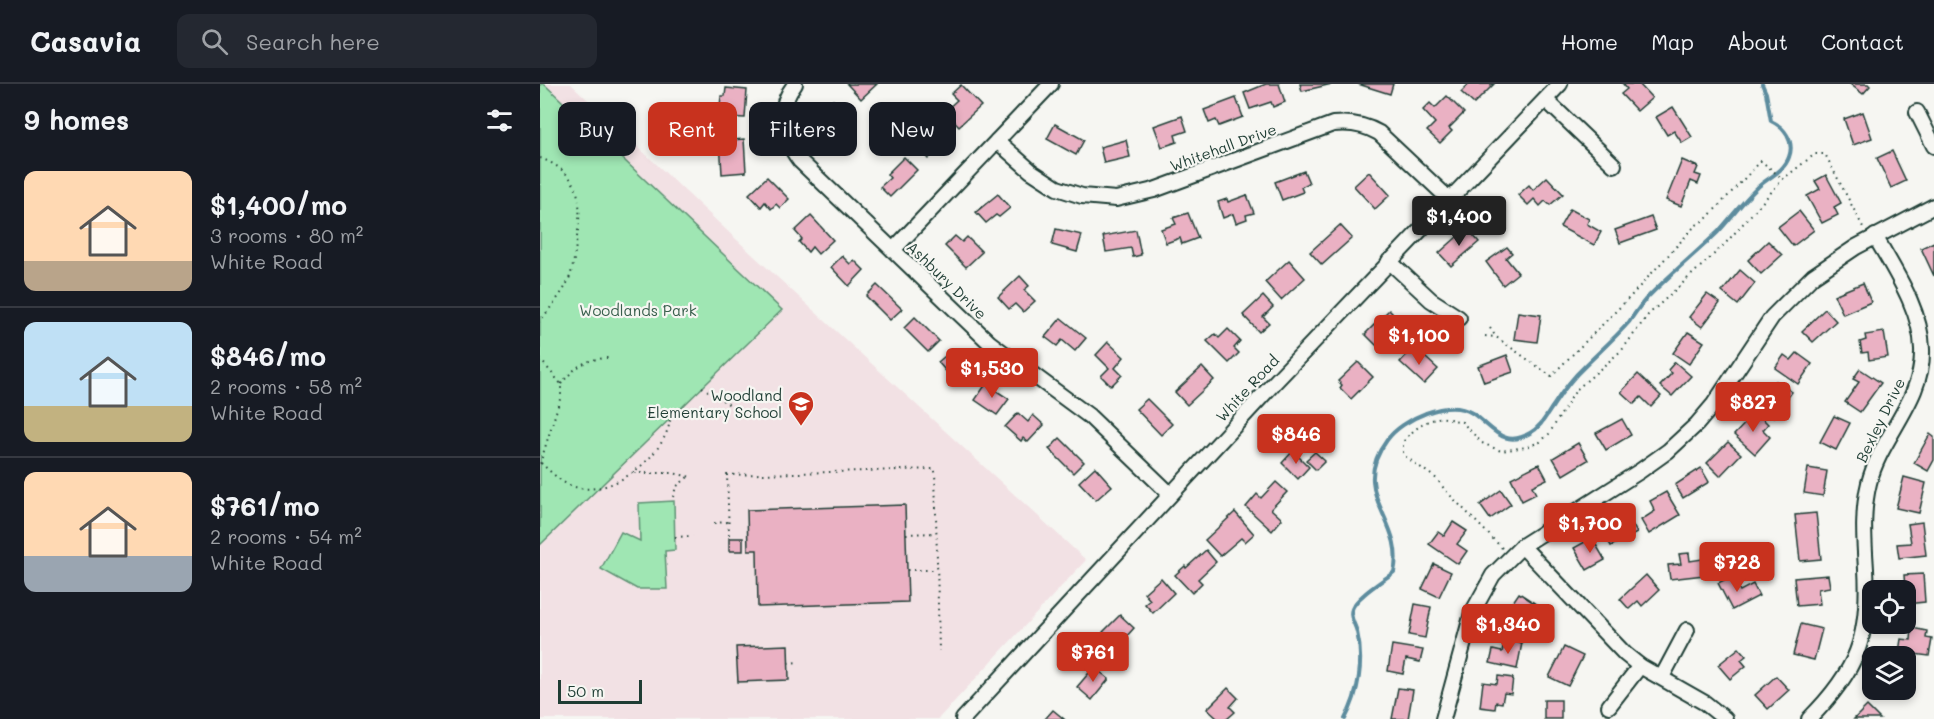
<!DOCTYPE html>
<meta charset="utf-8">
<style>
:root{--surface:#171b24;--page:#242831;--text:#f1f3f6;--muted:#9ea1a6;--line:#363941;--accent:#c8321e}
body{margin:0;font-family:Mali,sans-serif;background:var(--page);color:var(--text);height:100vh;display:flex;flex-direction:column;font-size:22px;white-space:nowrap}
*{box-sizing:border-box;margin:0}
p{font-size:20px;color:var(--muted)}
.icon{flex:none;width:33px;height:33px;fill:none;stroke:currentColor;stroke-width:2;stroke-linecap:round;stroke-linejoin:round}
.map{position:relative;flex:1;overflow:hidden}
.panel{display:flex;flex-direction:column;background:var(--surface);width:540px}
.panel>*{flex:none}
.top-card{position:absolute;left:18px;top:18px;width:570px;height:54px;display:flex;gap:12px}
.controls{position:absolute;left:1322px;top:496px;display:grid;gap:12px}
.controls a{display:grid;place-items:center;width:54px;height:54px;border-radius:12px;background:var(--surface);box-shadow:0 3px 9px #0003;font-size:30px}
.scale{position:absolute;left:18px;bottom:15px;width:84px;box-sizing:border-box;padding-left:6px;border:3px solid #1f3d34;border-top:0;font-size:16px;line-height:21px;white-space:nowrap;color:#1f3d34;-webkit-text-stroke:4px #f6f6f2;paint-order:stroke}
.price{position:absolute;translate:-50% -51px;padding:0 14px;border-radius:6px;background:var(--accent);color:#fff;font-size:20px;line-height:39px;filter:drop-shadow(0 2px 3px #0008)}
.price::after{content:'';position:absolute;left:50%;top:36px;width:18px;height:14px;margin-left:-9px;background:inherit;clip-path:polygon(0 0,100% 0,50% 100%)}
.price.on{background:#222;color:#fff}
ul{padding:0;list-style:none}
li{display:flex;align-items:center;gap:18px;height:150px;padding:0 24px}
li+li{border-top:2px solid var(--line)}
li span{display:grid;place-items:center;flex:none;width:168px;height:120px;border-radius:12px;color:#555}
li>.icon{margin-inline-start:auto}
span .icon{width:72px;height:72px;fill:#fffc;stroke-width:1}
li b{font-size:26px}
h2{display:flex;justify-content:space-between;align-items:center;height:72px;padding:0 24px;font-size:26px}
.pill{padding:0 21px;border-radius:12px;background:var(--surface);box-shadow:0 3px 9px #0003;font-size:21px;line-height:54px}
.pill.on{background:var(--accent);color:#fff}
header{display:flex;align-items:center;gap:36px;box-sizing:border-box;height:84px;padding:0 30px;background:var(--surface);border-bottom:2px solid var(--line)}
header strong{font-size:28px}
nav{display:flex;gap:33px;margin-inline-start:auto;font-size:21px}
.search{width:420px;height:54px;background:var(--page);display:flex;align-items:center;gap:15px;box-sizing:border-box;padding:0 21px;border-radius:12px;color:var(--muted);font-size:22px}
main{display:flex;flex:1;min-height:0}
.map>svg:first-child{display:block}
.built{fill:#f2e1e4}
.green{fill:#9fe6b3;stroke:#5f9274;stroke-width:1.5}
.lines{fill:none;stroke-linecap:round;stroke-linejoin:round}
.stream{stroke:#5d8c9e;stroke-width:4}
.building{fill:#eab1c3;stroke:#1f3d34;stroke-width:1.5}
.minor-casing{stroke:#1f3d34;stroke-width:18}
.path{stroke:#1f3d34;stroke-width:2;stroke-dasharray:1.5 4.5;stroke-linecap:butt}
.minor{stroke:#f6f6f2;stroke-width:14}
.labels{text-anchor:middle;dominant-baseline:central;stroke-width:4.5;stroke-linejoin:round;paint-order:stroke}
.street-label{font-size:15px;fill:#1f3d34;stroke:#f6f6f2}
.park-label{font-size:15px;fill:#395f4d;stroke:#f6f6f2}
.poi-label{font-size:15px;fill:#1f3d34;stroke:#f6f6f2;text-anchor:end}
</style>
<header>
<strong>Casavia</strong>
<div class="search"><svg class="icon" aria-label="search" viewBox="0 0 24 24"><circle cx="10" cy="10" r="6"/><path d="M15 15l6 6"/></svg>Search here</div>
<nav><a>Home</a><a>Map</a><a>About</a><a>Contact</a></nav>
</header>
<main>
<section class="panel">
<h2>9 homes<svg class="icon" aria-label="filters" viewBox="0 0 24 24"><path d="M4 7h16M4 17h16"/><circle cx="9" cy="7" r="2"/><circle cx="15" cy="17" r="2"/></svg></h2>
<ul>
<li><span style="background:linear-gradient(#ffd9b3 75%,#b9a48a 0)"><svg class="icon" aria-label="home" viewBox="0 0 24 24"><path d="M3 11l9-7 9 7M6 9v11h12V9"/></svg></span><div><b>$1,400/mo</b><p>3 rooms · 80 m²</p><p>White Road</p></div></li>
<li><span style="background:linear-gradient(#bfe0f5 70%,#c2b280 0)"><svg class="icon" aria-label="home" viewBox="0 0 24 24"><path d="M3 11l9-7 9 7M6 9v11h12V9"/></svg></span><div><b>$846/mo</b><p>2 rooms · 58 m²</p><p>White Road</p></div></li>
<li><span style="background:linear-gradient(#ffd9b3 70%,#9aa5b1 0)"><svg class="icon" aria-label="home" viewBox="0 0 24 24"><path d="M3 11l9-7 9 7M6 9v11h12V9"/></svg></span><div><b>$761/mo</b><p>2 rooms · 54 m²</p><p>White Road</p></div></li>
</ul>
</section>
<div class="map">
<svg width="1394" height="635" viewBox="0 0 1394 635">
<rect width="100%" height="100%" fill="#f6f6f2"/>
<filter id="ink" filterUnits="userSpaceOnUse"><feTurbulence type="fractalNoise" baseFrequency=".0167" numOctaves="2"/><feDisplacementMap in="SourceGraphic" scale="12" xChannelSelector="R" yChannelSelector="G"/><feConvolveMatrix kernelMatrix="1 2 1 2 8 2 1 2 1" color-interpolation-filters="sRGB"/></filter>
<g filter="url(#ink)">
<polygon class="built" points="4,0 31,0 213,171 546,476 398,635 0,635 0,461 242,226"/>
<g class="green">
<polygon points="0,0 4,0 242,226 0,461"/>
<polygon points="134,417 135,466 125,467 127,505 97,505 61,485 81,448 100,457 99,419"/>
</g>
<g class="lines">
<path class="stream" d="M 805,635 C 819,609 824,577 817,548 C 815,540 809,533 812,525 C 817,512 843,497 854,488 C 866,436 807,410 847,356 C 862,335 908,314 932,329 C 951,341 963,366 990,349 C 1001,343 1006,332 1013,322 C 1022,308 1032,294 1044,283 C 1059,268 1075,254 1089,238 C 1094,231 1099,223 1105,216 C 1128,192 1154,171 1178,148 C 1191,134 1203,117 1217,104 C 1227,94 1244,88 1249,73 C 1255,57 1244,43 1231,37 L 1226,9 L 1222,0"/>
</g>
<g class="building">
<polygon points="307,0 337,0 321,15"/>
<polygon points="726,0 739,0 745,18 733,23 731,18 710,25 704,9"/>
<polygon points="760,0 792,0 762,7"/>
<polygon points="818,0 853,0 850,10"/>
<polygon points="929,0 954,0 934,20 921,8"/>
<polygon points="1083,0 1102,0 1100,1 1112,14 1097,27 1081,10 1087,5"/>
<polygon points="1310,0 1328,0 1330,2 1323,10"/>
<polygon points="421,1 441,22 419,42 405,27 417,16 411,10"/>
<polygon points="186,4 207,6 205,34 184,33 185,23 180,23 181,12 185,12"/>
<polygon points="907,12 924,29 909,44 912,47 900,59 887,47 895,39 883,26 890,19 895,24"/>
<polygon points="696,14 703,33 679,42 676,36 669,39 664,26"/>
<polygon points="293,16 309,33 289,53 272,37"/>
<polygon points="1133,23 1152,53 1142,59 1134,47 1127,51 1116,33"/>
<polygon points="1323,28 1332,54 1313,61 1304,35"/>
<polygon points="642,32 647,47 635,51 637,58 622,63 614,42"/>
<polygon points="390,36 402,48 392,58 399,65 388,75 370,56"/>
<polygon points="515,40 544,56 536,71 507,55"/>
<polygon points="204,55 206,88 182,90 180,57"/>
<polygon points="586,56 590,73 564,79 560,63"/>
<polygon points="1352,67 1366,97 1351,104 1337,74"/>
<polygon points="364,73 377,86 350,113 340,103 350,94 347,90"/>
<polygon points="1142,76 1158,83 1155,90 1161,92 1158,100 1151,97 1141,122 1126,116"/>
<polygon points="764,87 769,99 761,103 763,108 742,116 735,98"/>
<polygon points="829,88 850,111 835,125 814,102"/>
<polygon points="1286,91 1301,119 1294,123 1298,131 1282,139 1267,112 1280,105 1275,97"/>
<polygon points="227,93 249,115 240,124 236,120 231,125 225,118 221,123 209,110"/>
<polygon points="1007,93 1023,110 1010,121 1005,117 1000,122 994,115 988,121 978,111 989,101 993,106"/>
<polygon points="458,110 470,124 459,133 456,131 446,139 436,128"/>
<polygon points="707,111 714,129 706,131 707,135 696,139 693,130 683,134 678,118 687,115 688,118"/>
<polygon points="1030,125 1049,135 1047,140 1061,148 1054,161 1020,143"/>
<polygon points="1259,127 1274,146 1253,162 1238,143"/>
<polygon points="648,129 658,154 642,160 640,154 626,159 621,145 636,140 633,134"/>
<polygon points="271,132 293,156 278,170 272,163 268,168 259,158 262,155 255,147"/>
<polygon points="1111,133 1116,146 1080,159 1075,146"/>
<polygon points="800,141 812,154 782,181 770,168"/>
<polygon points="927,144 939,158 911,182 899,169"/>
<polygon points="516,145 542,151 537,168 512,161"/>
<polygon points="596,146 601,171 593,173 591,164 566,168 563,152"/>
<polygon points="415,152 422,158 427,153 442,168 426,183 405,162"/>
<polygon points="1228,157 1242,171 1221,190 1208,176"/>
<polygon points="1394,158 1394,192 1381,164"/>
<polygon points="967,163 972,169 966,174 978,189 963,201 946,178"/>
<polygon points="302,172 310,180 314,176 324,186 309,202 291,183"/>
<polygon points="749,176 765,194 741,216 725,198"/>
<polygon points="1200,186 1215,199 1198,221 1182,208"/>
<polygon points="480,192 489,202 484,206 495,217 483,228 475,220 469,225 458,213"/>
<polygon points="1323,199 1331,218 1303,230 1294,211"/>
<polygon points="337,201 362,225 350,236 326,212"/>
<polygon points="1167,210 1180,219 1162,243 1149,233"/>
<polygon points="723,212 733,223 723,233 729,239 719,248 703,231"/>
<polygon points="1285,225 1296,237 1273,258 1262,247"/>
<polygon points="849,226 861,238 837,262 825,250"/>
<polygon points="978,228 1001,231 997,258 974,255"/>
<polygon points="375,233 399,257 388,268 364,244"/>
<polygon points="521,234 546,254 535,267 522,256 517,262 505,253"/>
<polygon points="688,245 700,257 694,264 699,269 689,279 667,257 675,250 679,254"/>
<polygon points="1148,248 1164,258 1149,280 1133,269"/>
<polygon points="1344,248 1348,273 1329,276 1328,268 1322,269 1320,258 1326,256 1325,251"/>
<polygon points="568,258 584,273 575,284 582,291 571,302 561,292 569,284 556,271"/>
<polygon points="874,263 898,285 884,300 860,278"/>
<polygon points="411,267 430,289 417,300 398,278"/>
<polygon points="1257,269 1272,280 1258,300 1235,284 1244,271 1251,276"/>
<polygon points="967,271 973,288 944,298 938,282"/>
<polygon points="818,278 833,293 811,315 800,304 802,301 798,297"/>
<polygon points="1135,278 1151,292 1132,312 1120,302 1132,289 1128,286"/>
<polygon points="662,283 674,296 647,321 635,308"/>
<polygon points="1320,285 1341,299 1320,328 1305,318 1319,298 1313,295"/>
<polygon points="1098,290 1121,312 1111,323 1101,313 1094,320 1081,308"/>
<polygon points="1236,297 1252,308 1234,333 1218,322"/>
<polygon points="446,300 469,315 457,331 435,316"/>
<polygon points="607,315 632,340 621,351 596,325"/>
<polygon points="1216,328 1228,340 1223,346 1230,353 1215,370 1194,351"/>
<polygon points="478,329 488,338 493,331 504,341 488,358 483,354 481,357 465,343"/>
<polygon points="1294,332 1310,339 1296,366 1280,358"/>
<polygon points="1082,335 1091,351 1066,366 1056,349"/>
<polygon points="1390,350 1394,353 1394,376 1388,387 1374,379"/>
<polygon points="520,354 544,378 533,389 509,365"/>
<polygon points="1188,358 1201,370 1180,392 1167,379"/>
<polygon points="1038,359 1048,376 1023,391 1013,374"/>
<polygon points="753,367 769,383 758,395 742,379"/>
<polygon points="775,368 785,377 776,386 766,376"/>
<polygon points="999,380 1007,395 992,402 996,410 982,417 971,394"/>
<polygon points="555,383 572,402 556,416 539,398"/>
<polygon points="1161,384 1169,398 1143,414 1135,401"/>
<polygon points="1268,384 1287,387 1283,412 1264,409"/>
<polygon points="1364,393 1386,399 1379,429 1356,424"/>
<polygon points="736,398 747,408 731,425 742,435 732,447 706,423 717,410 721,414"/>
<polygon points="961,406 971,420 950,435 940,421"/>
<polygon points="1126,408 1140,431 1109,450 1101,436 1115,427 1110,417"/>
<polygon points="365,421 368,518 218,523 217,466 208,466 207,426"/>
<polygon points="695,428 714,450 705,458 701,454 680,472 665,456"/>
<polygon points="1276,429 1281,475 1260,477 1255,431"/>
<polygon points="913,438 927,447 917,460 927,467 918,480 889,460 898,448 904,452"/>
<polygon points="1382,438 1386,471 1359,474 1357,460 1371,459 1368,440"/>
<polygon points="1079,439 1082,444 1092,440 1097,449 1071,462 1063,448"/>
<rect x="189" y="454" width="14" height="13"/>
<polygon points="1052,454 1065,476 1047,486 1034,464"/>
<polygon points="666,466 676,478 658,495 662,499 652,509 635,491 645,482 646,484"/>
<polygon points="1149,469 1150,477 1162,475 1164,491 1130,495 1128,481 1141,480 1139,470"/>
<polygon points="894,480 911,488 899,513 882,505"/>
<polygon points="1383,490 1385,518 1366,520 1364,491"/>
<polygon points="1106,491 1119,506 1102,522 1098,517 1089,525 1080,515"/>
<polygon points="1288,491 1290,503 1278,505 1280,520 1257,522 1254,494"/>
<polygon points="1192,492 1200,507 1213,500 1219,512 1192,526 1178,499"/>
<polygon points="621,494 634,509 613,529 605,520 610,516 604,509"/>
<polygon points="979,509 1002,524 991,540 985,536 979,546 962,534"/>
<polygon points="875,520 891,523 885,554 869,551"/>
<polygon points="580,531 594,544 578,562 563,548"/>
<polygon points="1261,540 1282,545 1274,576 1253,571"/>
<polygon points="1372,544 1387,547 1386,554 1392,555 1389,572 1359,568 1361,555 1371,556"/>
<polygon points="965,555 982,559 977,585 950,579 953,566 962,568"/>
<polygon points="248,561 249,596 198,598 196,563"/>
<polygon points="852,561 883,566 880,578 866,575 863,590 848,587"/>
<polygon points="1024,563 1043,572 1028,602 1009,593"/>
<polygon points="1199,564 1206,572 1201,576 1206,582 1190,595 1178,581"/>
<polygon points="554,583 569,595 552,616 537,603"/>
<polygon points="1365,584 1374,588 1361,615 1345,608 1346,606 1365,606"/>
<polygon points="958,592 973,594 971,610 964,609 962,619 956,618 955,625 940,623 943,598 957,600"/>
<polygon points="1236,592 1249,606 1228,625 1215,611"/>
<polygon points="688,604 698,614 690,623 695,628 687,635 678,635 667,625"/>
<polygon points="858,604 873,606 868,635 852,635"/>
<rect x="1004" y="616" width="17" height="19"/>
<polygon points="1327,622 1340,635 1314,635"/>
<polygon points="513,626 524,635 505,635"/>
</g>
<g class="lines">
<g class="minor-casing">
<g id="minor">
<path d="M 255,0 C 235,26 241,52 260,77 L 450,259 L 549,332 L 630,410"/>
<polyline points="1006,16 1074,81"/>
<polyline points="1377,28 1394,62"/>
<path d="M 457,57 L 491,87 L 517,104 L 542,112 L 576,115 L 614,106 L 793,40 C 810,38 824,40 839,49 L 909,115"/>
<polyline points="353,166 511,0"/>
<polyline points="849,177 891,216 919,234"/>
<polyline points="982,462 1085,570 1100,582 1165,619 1185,635"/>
<polyline points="1122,593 1147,546"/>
<polyline points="1069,622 1100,582"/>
<polyline points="423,635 735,298 1020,0"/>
<polyline points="903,635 932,529 953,491 982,462 1100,387 1128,367 1157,340 1174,320 1232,233 1273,192 1316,163 1394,122"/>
<path d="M 1269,635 C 1317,587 1330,553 1326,485 C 1324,455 1322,427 1329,399 C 1341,351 1384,316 1382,265 C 1381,225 1354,186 1335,152"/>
</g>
</g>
<g class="path">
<path d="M 0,74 C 40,89 43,115 37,153 C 35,167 34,182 29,195 C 23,210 9,224 0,238"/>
<polyline points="950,244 956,253 1011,292 1090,213 1155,142 1167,134 1221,77 1243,95"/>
<polyline points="945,252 956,253"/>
<polyline points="0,275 21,300 21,312 0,380"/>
<path d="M 21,300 C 36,282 46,274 71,274"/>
<polyline points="162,303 190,321"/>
<path d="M 1,379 C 11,388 22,400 35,403 C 75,415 139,363 130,320"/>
<polyline points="94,389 133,389 151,393"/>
<polyline points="133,413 136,403 148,393"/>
<polyline points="174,439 189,438"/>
<polyline points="366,450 396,449"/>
<polyline points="189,451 187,391 395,385 399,567"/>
<polyline points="135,453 153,452"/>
<polyline points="962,464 905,406 897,395 866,373 863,368 863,358 870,350 883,339 901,333 922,338 942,359 961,367 986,363 1000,358 1009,350 1036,306 1082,266 1108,231 1184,161 1243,95 1275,70 1285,70 1324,145"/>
<polyline points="367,486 397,486"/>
<polyline points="248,579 258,578"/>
</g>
<use href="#minor" class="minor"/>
</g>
</g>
<defs>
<g id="school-pin" transform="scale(1.35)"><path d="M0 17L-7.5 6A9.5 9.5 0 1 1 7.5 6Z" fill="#c8321e" stroke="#f6f6f2"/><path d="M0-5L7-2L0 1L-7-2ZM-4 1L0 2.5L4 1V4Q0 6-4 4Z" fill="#fff"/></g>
</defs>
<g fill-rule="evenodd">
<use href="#school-pin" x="261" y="320"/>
</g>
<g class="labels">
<g class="street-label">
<text transform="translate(683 63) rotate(-20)">Whitehall Drive</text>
<text transform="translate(407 196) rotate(44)">Ashbury Drive</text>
<text transform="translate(707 304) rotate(-47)">White Road</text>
<text transform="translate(1340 336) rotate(-64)">Bexley Drive</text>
</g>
<g class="park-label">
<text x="98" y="226">Woodlands Park</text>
</g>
<g class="poi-label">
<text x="242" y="311">Woodland<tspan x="242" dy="17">Elementary School</tspan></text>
</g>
</g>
</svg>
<div class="controls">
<a><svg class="icon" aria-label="locate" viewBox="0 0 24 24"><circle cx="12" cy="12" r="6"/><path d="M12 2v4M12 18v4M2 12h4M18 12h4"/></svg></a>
<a><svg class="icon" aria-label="layers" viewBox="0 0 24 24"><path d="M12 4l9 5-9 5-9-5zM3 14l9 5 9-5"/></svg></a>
</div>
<div class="scale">50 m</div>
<b class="price on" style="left:919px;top:163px">$1,400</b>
<b class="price" style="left:879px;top:282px">$1,100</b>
<b class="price" style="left:452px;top:315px">$1,530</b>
<b class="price" style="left:1213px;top:349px">$827</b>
<b class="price" style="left:756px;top:381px">$846</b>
<b class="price" style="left:1050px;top:470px">$1,700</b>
<b class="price" style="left:1197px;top:509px">$728</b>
<b class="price" style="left:968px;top:571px">$1,340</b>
<b class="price" style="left:553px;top:599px">$761</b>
<div class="top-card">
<a class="pill">Buy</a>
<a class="pill on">Rent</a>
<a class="pill">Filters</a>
<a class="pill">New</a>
</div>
</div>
</main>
